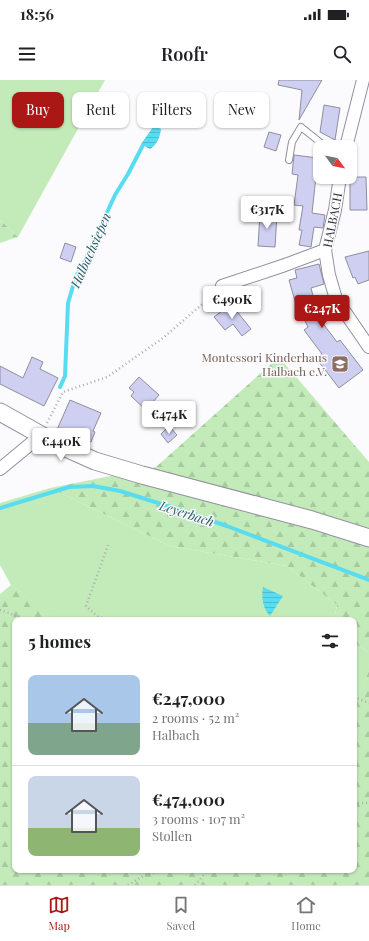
<!DOCTYPE html>
<meta charset="utf-8">
<style>
:root{--surface:#fff;--page:#f6f6f6;--text:#202124;--muted:#757577;--line:#e0e0e0;--accent:#aa1715}
body{margin:0;font-family:"Playfair Display",serif;background:var(--page);color:var(--text);height:100vh;display:flex;flex-direction:column;font-size:15px;white-space:nowrap}
*{box-sizing:border-box;margin:0}
p{font-size:13px;color:var(--muted)}
.icon{flex:none;width:22px;height:22px;fill:none;stroke:currentColor;stroke-width:2;stroke-linecap:round;stroke-linejoin:round}
.map{position:relative;flex:1;overflow:hidden}
.sheet{position:absolute;left:12px;top:537px;width:345px;height:256px;display:flex;flex-direction:column;background:var(--surface);border-radius:8px;box-shadow:0 1px 3px #0004}
.sheet>*{flex:none}
.hud{position:absolute;left:12px;top:12px;width:345px;height:36px;display:flex;gap:8px}
.needle{width:26px;rotate:122deg}
.fabs{position:absolute;left:313px;top:60px;display:grid;gap:8px}
.fabs a{display:grid;place-items:center;width:44px;height:44px;border-radius:8px;background:var(--surface);box-shadow:0 1px 3px #0004;font-size:20px}
.price{position:absolute;translate:-50% -34px;padding:0 9px;border-radius:4px;background:#fff;color:#222;font-size:13px;line-height:26px;filter:drop-shadow(0 1px 2px #0008)}
.price::after{content:'';position:absolute;left:50%;top:24px;width:12px;height:9px;margin-left:-6px;background:inherit;clip-path:polygon(0 0,100% 0,50% 100%)}
.price.on{background:var(--accent);color:#fff}
ul{padding:0;list-style:none}
li{display:flex;align-items:center;gap:12px;height:100px;padding:0 16px}
li+li{border-top:1px solid var(--line)}
li span{display:grid;place-items:center;flex:none;width:112px;height:80px;border-radius:8px;color:#555}
li>.icon{margin-inline-start:auto}
span .icon{width:48px;height:48px;fill:#fffc;stroke-width:1}
li b{font-size:17px}
h2{display:flex;justify-content:space-between;align-items:center;height:48px;padding:0 16px;font-size:17px}
.tag{padding:0 14px;border-radius:8px;background:var(--surface);box-shadow:0 1px 3px #0004;font-size:14px;line-height:36px}
.tag.on{background:var(--accent);color:#fff}
.status{display:flex;justify-content:space-between;align-items:center;height:28px;padding:0 20px;background:var(--surface);direction:ltr}
.status svg{height:11px;fill:currentColor}
header{display:flex;justify-content:space-between;align-items:center;height:52px;padding:0 16px;background:var(--surface);font-size:18px;font-weight:600}
.menu{display:flex;justify-content:space-around;align-items:center;height:56px;border-top:1px solid var(--line);background:var(--surface);font-size:11px;color:var(--muted)}
.menu a{display:grid;justify-items:center;gap:2px}
.menu .on{color:var(--accent)}
.map>svg:first-child{display:block}
.grass{fill:#c3ebb9}
.forest{fill:url(#forest-firs)}
.water{fill:url(#water-rules)}
.lines{fill:none;stroke-linecap:round;stroke-linejoin:round}
.stream{stroke:#58dcf1;stroke-width:4}
.building{fill:#cfcff1;stroke:#8e8e9e}
.lane-casing{stroke:#92909f;stroke-width:8}
.street-casing{stroke:#92909f;stroke-width:14}
.secondary-casing{stroke:#92909f;stroke-width:19}
.path{stroke:#adadb1;stroke-width:2.5;stroke-dasharray:1 3;stroke-linecap:butt}
.lane{stroke:#fff;stroke-width:6}
.street{stroke:#fff;stroke-width:12}
.secondary{stroke:#fff;stroke-width:17}
.labels{text-anchor:middle;dominant-baseline:central;stroke-width:3;stroke-linejoin:round;paint-order:stroke}
.street-label{font-size:12px;fill:#2b2a30;stroke:#fbfbfe}
.education-label{font-size:12px;fill:#785e54;stroke:#fbfbfe;text-anchor:end}
.water-label{font-size:13px;font-style:italic;fill:#285f68;stroke:#fbfbfe}
</style>
<div class="status"><b>18:56</b><svg viewBox="0 0 49 12"><path d="M0 12V9h3v3zM5 12V6h3v6zM10 12V3h3v9zM15 12V0h3v12zM26 1h20v11H26zM47 4h2v5h-2z"/></svg></div>
<header><svg class="icon" aria-label="menu" viewBox="0 0 24 24"><path d="M4 6h16M4 12h16M4 18h16"/></svg>Roofr<svg class="icon" aria-label="search" viewBox="0 0 24 24"><circle cx="10" cy="10" r="6"/><path d="M15 15l6 6"/></svg></header>
<div class="map">
<svg width="369" height="805" viewBox="0 0 369 805">
<defs>
<pattern id="forest-firs" width="22" height="20" patternUnits="userSpaceOnUse"><rect width="22" height="20" fill="#c3ebb9"/><path d="M5 1l3.5 6h-7zM16 11l3.5 6h-7z" fill="#a8ca9f"/></pattern>
<pattern id="water-rules" width="6" height="5" patternUnits="userSpaceOnUse"><rect width="6" height="5" fill="#58dcf1"/><path d="M0 2.5h6" fill="none" stroke="#4dbdcf"/></pattern>
</defs>
<rect width="100%" height="100%" fill="#fbfbfe"/>
<g class="grass">
<polygon points="0,0 105,0 18,157 0,140"/>
<polygon points="50,408 170,466 287,486 337,525 334,540 56,540 11,505 0,485 0,423"/>
<polygon points="354,563 369,572 369,591 355,624"/>
</g>
<g class="forest">
<polygon points="0,140 18,157 0,163"/>
<polygon points="279,277 369,382 369,572 354,563 354,540 334,540 337,525 287,486 170,466 50,408 156,387"/>
<polygon points="11,505 57,540 15,540 15,790 354,790 354,624 369,591 369,805 0,805 0,514"/>
</g>
<g class="water">
<path d="M 153,47 L 157,47 L 161,49 C 160,57 157,65 150,69 L 141,64 Z"/>
<path d="M 263,507 L 283,516 L 270,536 C 263,529 261,517 263,507 Z"/>
</g>
<g class="lines">
<g class="stream">
<polyline points="60,307 65,296 68,223 76,196 82,187 115,115 128,94 143,65"/>
<polyline points="0,428 69,407 93,406 120,411 174,428 227,446 369,500"/>
</g>
</g>
<g class="building">
<polygon points="279,0 322,0 299,40 302,10 278,5"/>
<polygon points="324,25 340,28 335,60 320,52"/>
<polygon points="269,52 281,55 276,71 264,67"/>
<polygon points="294,75 318,78 312,133 325,135 323,148 314,147 311,167 299,165 302,150 299,150 303,126 294,125 298,95 292,94"/>
<polygon points="350,97 366,97 367,130 350,130"/>
<polygon points="260,133 277,135 275,167 258,166"/>
<polygon points="65,163 76,167 71,182 60,178"/>
<polygon points="369,171 369,200 358,204 355,197 353,198 345,177"/>
<polygon points="319,184 324,204 311,208 317,231 315,233 337,262 340,260 363,290 339,308 316,278 322,274 304,250 308,247 295,221 289,200 297,198 295,190"/>
<polygon points="231,224 251,249 242,256 233,244 225,250 214,237"/>
<polygon points="32,277 43,282 40,289 58,298 44,326 0,304 0,286 23,298"/>
<polygon points="139,297 159,315 146,330 131,316 134,312 129,308"/>
<polygon points="70,320 101,333 93,351 95,352 91,362 78,357 77,361 56,352"/>
<polygon points="169,346 177,355 168,363 161,354"/>
</g>
<g class="lines">
<g class="lane-casing">
<polyline id="lane" points="289,80 292,62 301,47 326,67"/>
</g>
<g class="street-casing">
<g id="street">
<polyline points="346,67 363,0"/>
<polyline points="340,97 335,130 325,170 329,195 336,219 369,267"/>
<polyline points="222,206 285,185 325,170"/>
<polyline points="0,389 40,356"/>
</g>
</g>
<g class="secondary-casing">
<polyline id="secondary" points="0,332 57,364 95,381 142,395 312,440 369,458"/>
</g>
<g class="path">
<polyline points="47,343 63,312 107,297 163,258 214,214"/>
<polyline points="108,465 86,526 98,537 113,540"/>
<polyline points="0,530 29,540"/>
<polyline points="354,617 369,623"/>
<polyline points="354,723 369,723"/>
<polyline points="128,805 145,795 166,790"/>
<polyline points="195,805 208,790"/>
</g>
<use href="#lane" class="lane"/>
<use href="#street" class="street"/>
<use href="#secondary" class="secondary"/>
</g>
<defs>
<g id="school-square" transform="scale(0.9)"><rect x="-9" y="-9" width="18" height="18" rx="4" fill="#8d6e63" stroke="#fbfbfe"/><path d="M0-5L7-2L0 1L-7-2ZM-4 1L0 2.5L4 1V4Q0 6-4 4Z" fill="#fff"/></g>
</defs>
<g fill-rule="evenodd">
<use href="#school-square" x="340" y="284"/>
</g>
<g class="labels">
<g class="street-label">
<text transform="translate(332 140) rotate(-79)">HALBACH</text>
</g>
<g class="education-label">
<text x="327" y="277">Montessori Kinderhaus<tspan x="327" dy="14">Halbach e.V.</tspan></text>
</g>
<g class="water-label">
<text transform="translate(90 170) rotate(-66)">Halbachsiepen</text>
<text transform="translate(187 433) rotate(18)">Leyerbach</text>
</g>
</g>
</svg>
<div class="fabs">
<a><svg class="needle" viewBox="-14 -14 28 28"><path d="M0-13l5 13h-10z" fill="#e53935"/><path d="M0 13l5-13h-10z" fill="#757577"/></svg></a>
</div>
<b class="price" style="left:267px;top:150px">€317K</b>
<b class="price" style="left:232px;top:240px">€490K</b>
<b class="price on" style="left:322px;top:249px">€247K</b>
<b class="price" style="left:169px;top:355px">€474K</b>
<b class="price" style="left:61px;top:382px">€440K</b>
<div class="hud">
<a class="tag on">Buy</a>
<a class="tag">Rent</a>
<a class="tag">Filters</a>
<a class="tag">New</a>
</div>
<section class="sheet">
<h2>5 homes<svg class="icon" aria-label="filters" viewBox="0 0 24 24"><path d="M4 7h16M4 17h16"/><circle cx="9" cy="7" r="2"/><circle cx="15" cy="17" r="2"/></svg></h2>
<ul>
<li><span style="background:linear-gradient(#a9c7e8 60%,#7fa58c 0)"><svg class="icon" aria-label="home" viewBox="0 0 24 24"><path d="M3 11l9-7 9 7M6 9v11h12V9"/></svg></span><div><b>€247,000</b><p>2 rooms · 52 m²</p><p>Halbach</p></div></li>
<li><span style="background:linear-gradient(#c9d6e8 65%,#8fb573 0)"><svg class="icon" aria-label="home" viewBox="0 0 24 24"><path d="M3 11l9-7 9 7M6 9v11h12V9"/></svg></span><div><b>€474,000</b><p>3 rooms · 107 m²</p><p>Stollen</p></div></li>
</ul>
</section>
</div>
<nav class="menu">
<a class="on"><svg class="icon" aria-label="map" viewBox="0 0 24 24"><path d="M3 6l6-2 6 2 6-2v14l-6 2-6-2-6 2zM9 4v14M15 6v14"/></svg>Map</a>
<a><svg class="icon" aria-label="saved" viewBox="0 0 24 24"><path d="M7 4h10v16l-5-4-5 4z"/></svg>Saved</a>
<a><svg class="icon" aria-label="home" viewBox="0 0 24 24"><path d="M3 11l9-7 9 7M6 9v11h12V9"/></svg>Home</a>
</nav>
